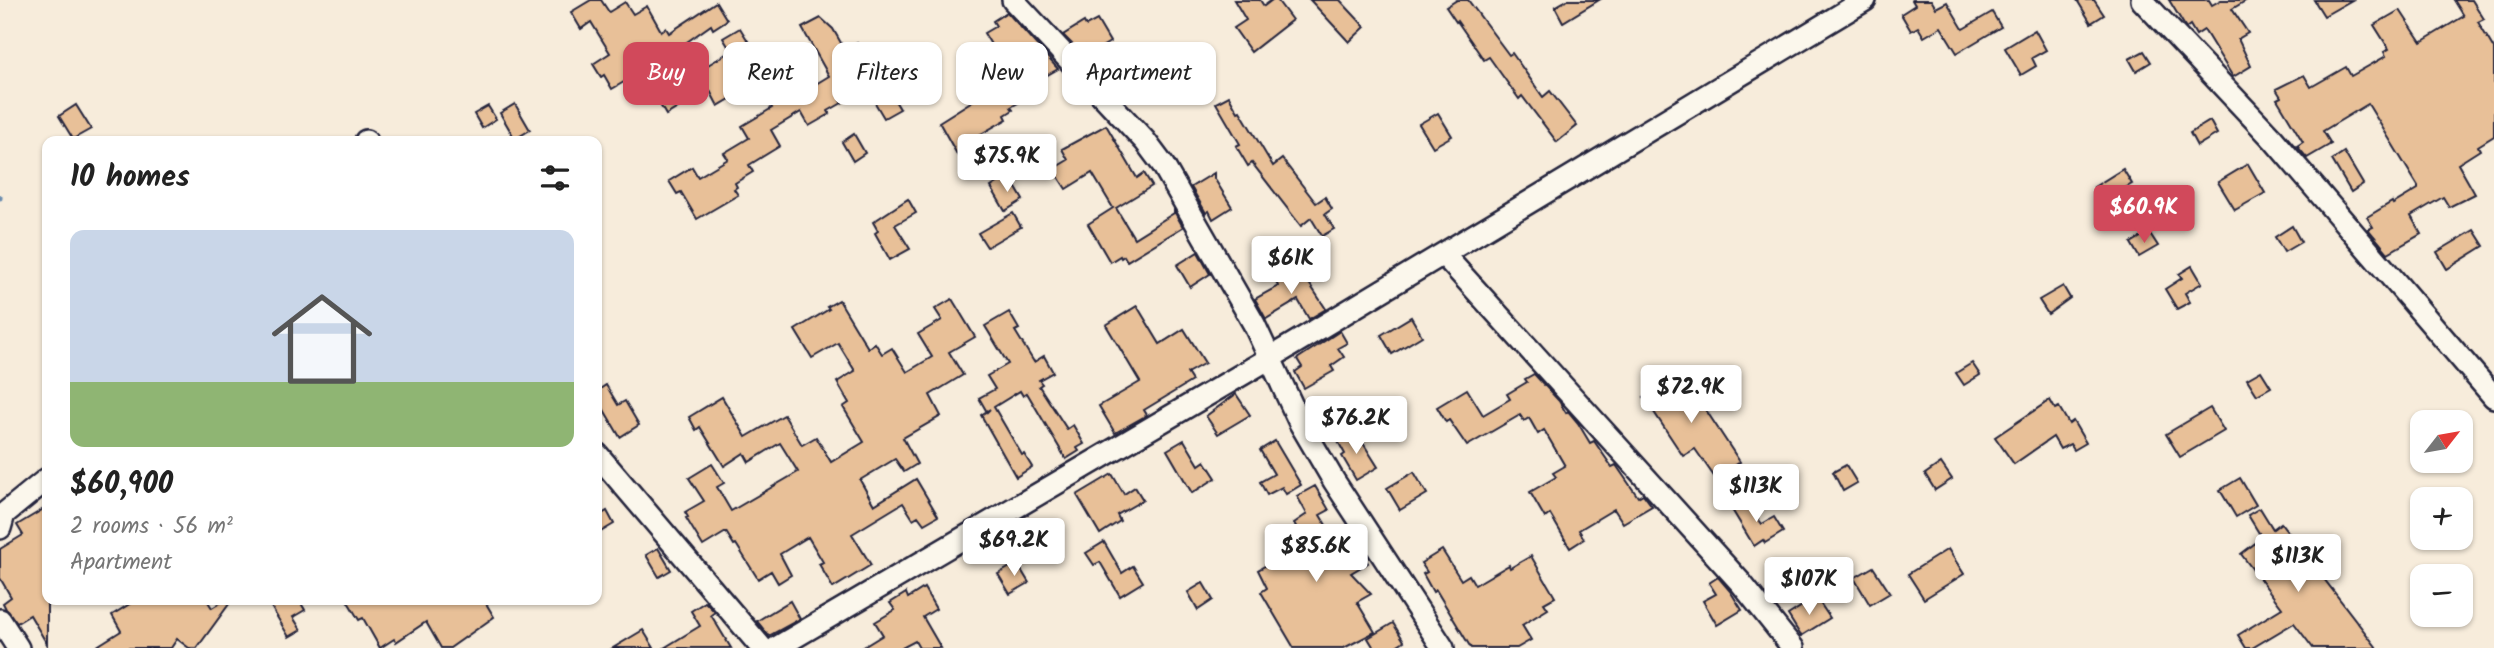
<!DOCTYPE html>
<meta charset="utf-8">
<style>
:root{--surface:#fff;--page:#f6f6f6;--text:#222;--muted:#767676;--accent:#d1495b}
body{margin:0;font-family:Kalam,sans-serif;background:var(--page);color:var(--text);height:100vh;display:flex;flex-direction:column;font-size:26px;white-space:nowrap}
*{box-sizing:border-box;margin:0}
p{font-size:23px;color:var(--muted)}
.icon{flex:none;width:38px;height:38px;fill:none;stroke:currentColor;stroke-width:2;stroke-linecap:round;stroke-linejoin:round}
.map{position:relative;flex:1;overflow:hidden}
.details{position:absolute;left:42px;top:136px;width:560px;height:469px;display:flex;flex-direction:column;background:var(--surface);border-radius:14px;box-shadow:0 2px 5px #0004}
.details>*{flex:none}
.banner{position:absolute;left:623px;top:42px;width:665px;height:63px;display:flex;gap:14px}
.needle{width:46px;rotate:59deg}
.tools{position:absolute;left:2410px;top:410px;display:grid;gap:14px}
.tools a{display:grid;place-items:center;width:63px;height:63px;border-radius:14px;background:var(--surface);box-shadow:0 2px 5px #0004;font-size:35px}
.price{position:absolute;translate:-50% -60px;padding:0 16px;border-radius:7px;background:#fff;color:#222;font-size:23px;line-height:46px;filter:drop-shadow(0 2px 4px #0008)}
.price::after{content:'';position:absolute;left:50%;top:42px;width:21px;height:16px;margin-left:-10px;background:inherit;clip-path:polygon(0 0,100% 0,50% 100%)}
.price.selected{background:var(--accent);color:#fff}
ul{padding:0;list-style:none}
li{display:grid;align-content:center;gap:14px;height:371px;padding:0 28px}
li span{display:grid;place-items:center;height:217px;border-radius:14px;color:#555}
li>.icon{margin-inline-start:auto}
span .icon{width:126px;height:126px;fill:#fffc;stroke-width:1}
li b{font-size:30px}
h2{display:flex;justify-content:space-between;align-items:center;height:84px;padding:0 28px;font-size:30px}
.tag{padding:0 24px;border-radius:14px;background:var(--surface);box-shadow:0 2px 5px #0004;font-size:24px;line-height:63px}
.tag.selected{background:var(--accent);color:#fff}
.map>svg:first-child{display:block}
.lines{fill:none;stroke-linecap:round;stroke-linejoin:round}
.stream{stroke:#6c8daf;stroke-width:5}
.building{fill:#e8c098;stroke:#22223b;stroke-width:2}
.minor-casing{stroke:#22223b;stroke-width:26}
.minor{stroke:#fbf7ec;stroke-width:21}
</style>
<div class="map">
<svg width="2494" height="648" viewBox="0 0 2494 648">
<rect width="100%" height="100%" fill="#f7ecdb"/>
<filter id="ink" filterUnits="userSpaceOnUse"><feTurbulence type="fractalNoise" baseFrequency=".0143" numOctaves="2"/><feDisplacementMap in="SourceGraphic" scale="14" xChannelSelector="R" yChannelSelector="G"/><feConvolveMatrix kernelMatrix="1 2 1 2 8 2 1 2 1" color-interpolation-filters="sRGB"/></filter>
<g filter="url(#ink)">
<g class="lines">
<polyline class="stream" points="0,197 0,198"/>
</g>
<g class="building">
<polygon points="591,0 601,0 609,12 625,2 633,14 647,6 661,31 666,28 669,33 716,2 727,20 713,29 711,25 677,49 693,74 731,51 723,38 740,28 753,49 760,45 780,79 784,77 796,96 829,76 802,28 821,18 833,29 845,50 857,43 869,60 882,53 906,92 894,99 900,109 884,118 865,86 840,100 842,103 828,111 830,114 809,126 801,112 771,130 780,146 749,165 753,172 735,183 737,187 734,189 738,195 697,219 681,192 677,194 669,181 692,167 698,177 728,159 724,153 749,138 742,126 772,108 757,83 718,106 709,89 666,115 641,72 612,89 604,75 601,77 593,64 610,53 591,22 581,29 571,12"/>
<polygon points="1234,0 1260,0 1264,6 1272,0 1277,0 1292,20 1251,52 1234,28 1246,20"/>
<polygon points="1310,0 1340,0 1365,27 1349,42"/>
<polygon points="1457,0 1468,0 1509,55 1512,53 1543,97 1550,91 1577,126 1557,142 1522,96 1519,99 1489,57 1484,60 1457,21 1456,22 1446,7"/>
<polygon points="1567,0 1599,0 1563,22 1555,7"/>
<polygon points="1912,0 1931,0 1936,8 1947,2 1963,29 1992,12 2001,27 1957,53 1941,27 1924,37 1918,27 1911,31 1901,14 1915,5"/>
<polygon points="2077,0 2094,0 2104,15 2091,23"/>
<polygon points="2169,0 2209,0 2212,5 2221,0 2247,0 2232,9 2248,33 2238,39 2251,66 2233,77 2204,30 2196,35 2190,25 2186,28"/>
<polygon points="2314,0 2352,0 2324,16"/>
<polygon points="2454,0 2472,0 2484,19 2478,22 2494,49 2494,136 2478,146 2480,150 2458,164 2475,194 2449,207 2443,197 2411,216 2421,234 2388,253 2368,229 2373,227 2367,217 2392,202 2393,204 2418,189 2418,186 2368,104 2323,131 2331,144 2307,158 2297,146 2303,142 2277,99 2281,97 2276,89 2304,75 2311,87 2346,67 2351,76 2386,56 2384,52 2389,49 2374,25 2400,10 2421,42 2464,16"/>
<polygon points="1007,12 1058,69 1019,91 1025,99 1011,107 1013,110 1005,115 1007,119 974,138 978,144 958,156 939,122 977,98 974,94 989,85 986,80 1001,71 994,59 998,56 984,33 996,26 993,21"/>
<polygon points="1097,20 1110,42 1090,54 1085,46 1078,50 1063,35 1084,22 1086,26"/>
<polygon points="2035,30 2046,50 2032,58 2036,66 2021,75 2005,48"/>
<polygon points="2144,51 2151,62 2136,71 2129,59"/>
<polygon points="1229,96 1238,112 1240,111 1273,166 1282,159 1316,203 1325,197 1332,209 1325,214 1334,229 1322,236 1311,218 1301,226 1252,163 1248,166 1236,146 1240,144 1216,103"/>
<polygon points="515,104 530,130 515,139 500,113"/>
<polygon points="76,105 91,129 73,139 59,116"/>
<polygon points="488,106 496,119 482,128 474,114"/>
<polygon points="1438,113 1452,136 1433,147 1419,124"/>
<polygon points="2210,121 2217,134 2197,146 2190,133"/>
<polygon points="1106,125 1137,178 1144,173 1152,186 1116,208 1134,238 1174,213 1174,211 1183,227 1127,261 1124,256 1121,258 1120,256 1110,262 1088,224 1113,208 1092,173 1066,189 1053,169 1068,160 1062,149"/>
<polygon points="854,134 865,153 853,161 842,142"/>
<polygon points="2344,152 2363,184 2351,192 2332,160"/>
<polygon points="2248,164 2265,193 2235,210 2218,182"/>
<polygon points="2123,169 2132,184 2103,201 2094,187"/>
<polygon points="1214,173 1214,178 1232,207 1213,219 1209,211 1206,213 1191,187"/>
<polygon points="1009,176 1023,200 1005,211 991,187"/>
<polygon points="908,199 916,213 895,225 910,249 890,260 875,233 878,231 873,222"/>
<polygon points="1013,213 1021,227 987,247 978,233"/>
<polygon points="2292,226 2301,242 2284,252 2275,237"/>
<polygon points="2474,230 2484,246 2447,269 2437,252"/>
<polygon points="2149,232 2158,246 2139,257 2131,243"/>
<polygon points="1198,252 1210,274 1190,287 1177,265"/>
<polygon points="2192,266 2202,283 2185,293 2190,302 2177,309 2165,289 2182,278 2179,274"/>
<polygon points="1299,268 1326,309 1309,319 1298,300 1266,319 1255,299 1278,286 1276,282"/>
<polygon points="2063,286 2070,298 2048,314 2039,300"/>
<polygon points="952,299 975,337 949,352 963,375 930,395 941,416 903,438 917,464 904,472 895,459 860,480 874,505 916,479 938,516 924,524 918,516 913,519 903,503 852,534 871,565 833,588 819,564 823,562 808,537 780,554 791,575 778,583 771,571 758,579 736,544 734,545 726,532 703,546 686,518 688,517 685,512 704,501 689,478 712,464 724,483 717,487 731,511 798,472 780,443 749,462 744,453 724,466 700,427 696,430 689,417 722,397 746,437 784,415 802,445 816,437 831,462 864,442 843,407 849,403 837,382 855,371 838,343 812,358 795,330 829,309 827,307 839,300 868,348 875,343 882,354 892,348 907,372 932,357 918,334 942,320 935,309"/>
<polygon points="1137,306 1160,344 1184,329 1205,363 1187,373 1192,381 1144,410 1147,415 1115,433 1099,406 1140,382 1106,325"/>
<polygon points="1009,312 1019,329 1015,331 1034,362 1044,356 1053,372 1039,380 1042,384 1039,386 1067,429 1073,425 1084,444 1077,448 1079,451 1066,459 1027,393 1023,396 1020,391 994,407 1022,455 1024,454 1032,467 1016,477 981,415 990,409 987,412 979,398 995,389 987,376 1008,364 985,326"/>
<polygon points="1411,317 1422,336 1392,354 1381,335"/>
<polygon points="1340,331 1347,343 1338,348 1344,357 1331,366 1334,371 1304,388 1295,372 1302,367 1297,359"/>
<polygon points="1972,363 1980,375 1964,385 1956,373"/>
<polygon points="2261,371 2271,387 2257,395 2247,379"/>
<polygon points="1681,372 1740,462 1716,479 1695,449 1683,456 1644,397"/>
<polygon points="1534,374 1559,401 1566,413 1568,411 1578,423 1590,443 1594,441 1612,467 1616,465 1638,497 1643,494 1652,506 1623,523 1614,509 1579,530 1584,539 1570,548 1550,514 1545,518 1530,492 1556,477 1553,473 1565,466 1544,430 1538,434 1529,418 1524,421 1520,415 1467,446 1449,420 1446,422 1437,407 1467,389 1483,415 1510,399 1507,394 1527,382 1525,379"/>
<polygon points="606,385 618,405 625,401 639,425 620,437 597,398 597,391"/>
<polygon points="1236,394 1250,415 1218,434 1206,416"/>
<polygon points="2050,400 2055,409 2059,407 2069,424 2073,421 2086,443 2074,450 2070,444 2060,449 2053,437 2014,464 1995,437"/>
<polygon points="2210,408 2224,431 2180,457 2166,434"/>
<polygon points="1347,429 1358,446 1363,443 1378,467 1356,480 1342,456 1345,454 1335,436"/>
<polygon points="1184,440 1199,465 1205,461 1216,478 1192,493 1167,450"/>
<polygon points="1275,441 1301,485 1286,494 1282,487 1267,495 1260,482 1274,474 1260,450"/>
<polygon points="1941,463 1952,479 1935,490 1925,474"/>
<polygon points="1846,465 1857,483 1843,491 1833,472"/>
<polygon points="1414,472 1427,494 1400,510 1387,488"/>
<polygon points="1112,474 1124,494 1135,487 1143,500 1117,515 1120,521 1100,534 1077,495"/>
<polygon points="2240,478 2256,505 2236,517 2220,490"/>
<polygon points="1315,486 1329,510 1320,515 1341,550 1355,542 1368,563 1351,573 1371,594 1357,602 1375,632 1344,648 1294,648 1261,592 1267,588 1258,570 1275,560 1268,548 1298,530 1294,523 1307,514 1297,496"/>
<polygon points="1744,499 1762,524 1774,517 1783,532 1765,543 1763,540 1754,546 1731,508"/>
<polygon points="47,507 47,644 30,615 17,623 6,609 3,603 11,597 0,578 0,549 23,535 17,525"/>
<polygon points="2260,508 2273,529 2281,523 2377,648 2313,648 2294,623 2252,648 2246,648 2238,635 2282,608 2241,554 2262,538 2248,515"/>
<polygon points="607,511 614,524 597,534 597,517"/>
<polygon points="1104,542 1122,573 1133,566 1143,582 1120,596 1100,562 1094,565 1086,553"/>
<polygon points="658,548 671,570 659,577 646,555"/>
<polygon points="1948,549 1964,574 1924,599 1908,574"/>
<polygon points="1442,550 1461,580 1469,575 1475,585 1509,565 1510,568 1531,556 1555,597 1544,603 1548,609 1522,625 1531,640 1517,648 1471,648 1436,590 1433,592 1423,574 1427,572 1421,563"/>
<polygon points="1017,563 1029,583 1010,594 998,574"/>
<polygon points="1873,567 1890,593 1870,605 1854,578"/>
<polygon points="1718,577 1730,591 1742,610 1717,625 1703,601 1716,594 1709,583"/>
<polygon points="1203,583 1213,600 1198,610 1188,592"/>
<polygon points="924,588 936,609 923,617 941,648 919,648 915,641 902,648 862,648 883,635 875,622 895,610 890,603 906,593 908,598"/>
<polygon points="1816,597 1830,618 1801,636 1788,615"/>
<polygon points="136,600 207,600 212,608 225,600 232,600 197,648 189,648 177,639 171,648 94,648 121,631 112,615"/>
<polygon points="267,600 299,600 305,610 293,617 301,630 289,637"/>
<polygon points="347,600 484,600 494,617 450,648 441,648 426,622 396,642 394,639 380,648 363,618 359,620"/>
<polygon points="790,601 800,619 769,636 757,621"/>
<polygon points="705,602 715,612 711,615 731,648 664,648 700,626 691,611"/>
<polygon points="1393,623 1404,641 1393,648 1374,648 1368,638"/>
<polygon points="643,630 654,648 613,648"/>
</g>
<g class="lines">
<g class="minor-casing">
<g id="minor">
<polyline points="1013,0 1145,141 1163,165 1254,324 1300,423 1334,481 1443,648"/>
<polyline points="2142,0 2273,139 2494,397"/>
<polyline points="366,141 367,142"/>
<polyline points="1444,255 1741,583 1793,648"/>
<polyline points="597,454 762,648"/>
<polyline points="0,528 4,514 47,479"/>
<polyline points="0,620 18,648"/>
<polyline points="776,648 1270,358 1865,0"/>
</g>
</g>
<use href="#minor" class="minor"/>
</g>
</g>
</svg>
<div class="tools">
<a><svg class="needle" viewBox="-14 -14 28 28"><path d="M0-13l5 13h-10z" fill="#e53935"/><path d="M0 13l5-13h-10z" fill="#767676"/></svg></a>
<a>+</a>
<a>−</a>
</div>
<b class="price" style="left:1007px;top:194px">$75.9K</b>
<b class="price selected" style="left:2144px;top:245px">$60.9K</b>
<b class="price" style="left:1291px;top:296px">$61K</b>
<b class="price" style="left:1691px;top:425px">$72.9K</b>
<b class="price" style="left:1356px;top:456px">$76.2K</b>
<b class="price" style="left:1756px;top:524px">$113K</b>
<b class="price" style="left:1014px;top:578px">$69.2K</b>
<b class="price" style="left:1316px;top:584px">$85.6K</b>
<b class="price" style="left:2298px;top:594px">$113K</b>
<b class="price" style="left:1809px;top:617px">$107K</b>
<div class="banner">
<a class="tag selected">Buy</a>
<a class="tag">Rent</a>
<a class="tag">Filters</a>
<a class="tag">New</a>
<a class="tag">Apartment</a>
</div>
<section class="details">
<h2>10 homes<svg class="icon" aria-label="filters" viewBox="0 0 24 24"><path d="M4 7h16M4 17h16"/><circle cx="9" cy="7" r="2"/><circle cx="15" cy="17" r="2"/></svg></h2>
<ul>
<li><span style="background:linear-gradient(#c9d6e8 70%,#8fb573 0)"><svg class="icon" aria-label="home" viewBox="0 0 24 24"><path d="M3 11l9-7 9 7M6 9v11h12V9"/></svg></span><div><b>$60,900</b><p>2 rooms · 56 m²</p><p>Apartment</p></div></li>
</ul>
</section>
</div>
